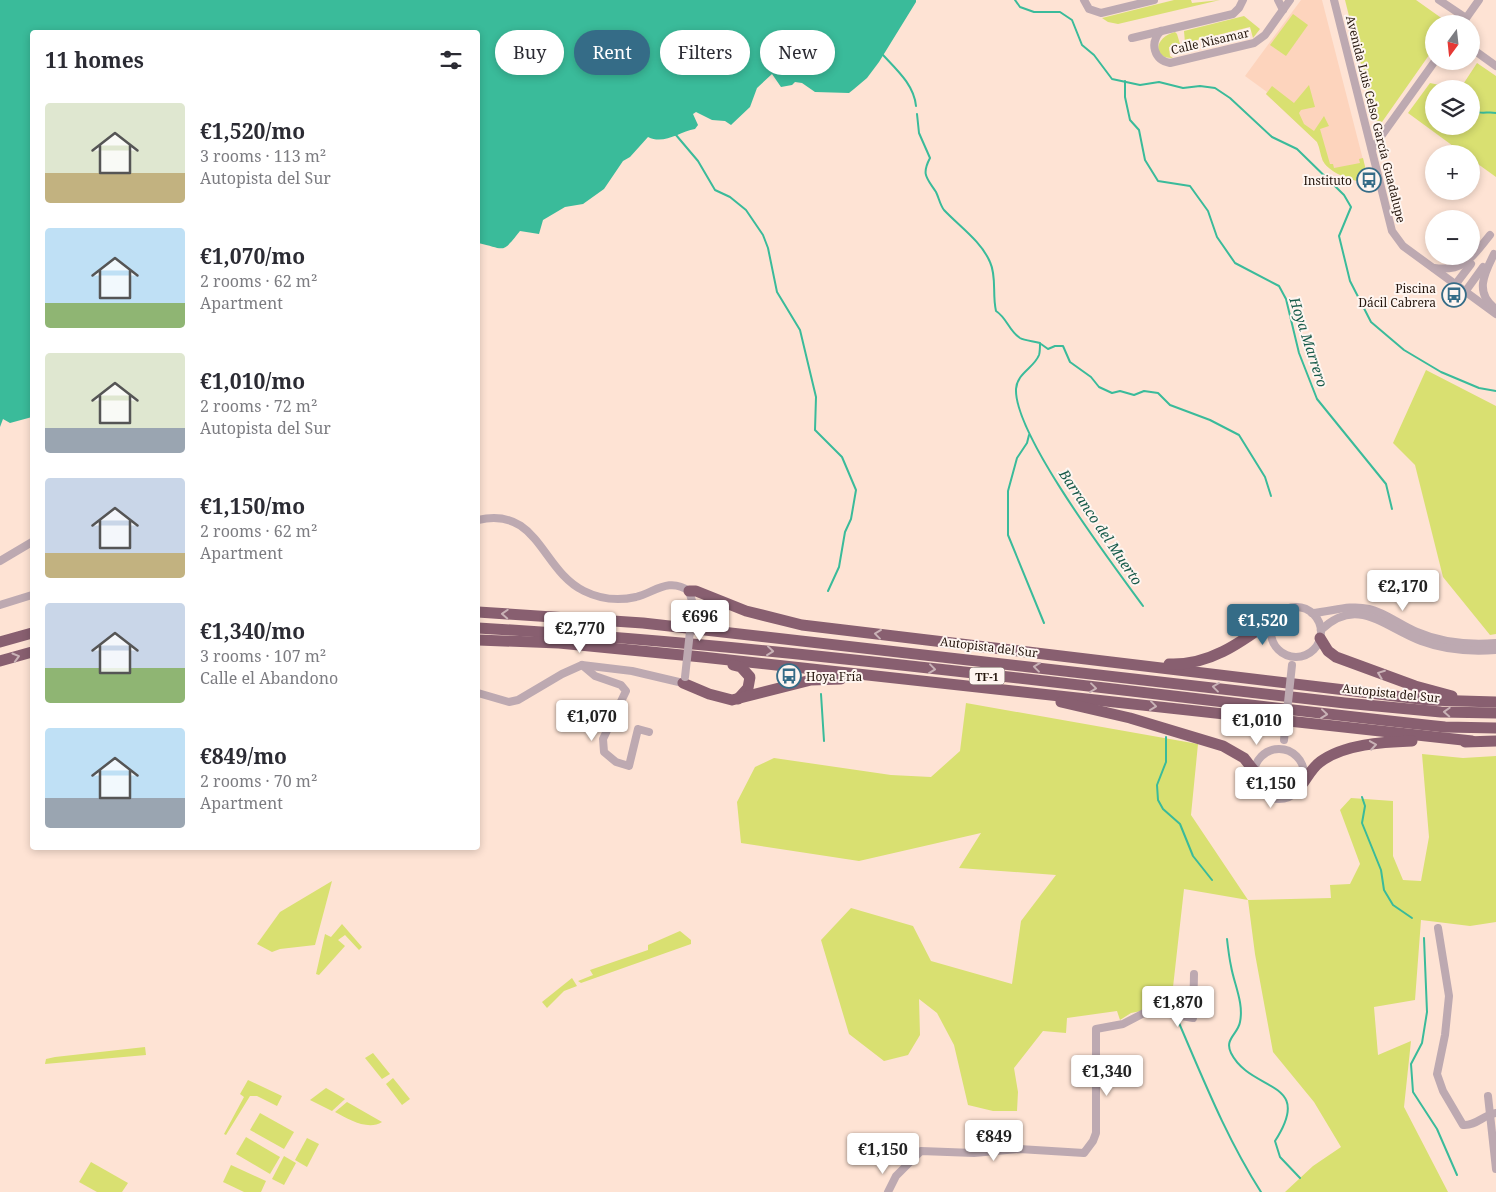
<!DOCTYPE html>
<meta charset="utf-8">
<style>
:root{--surface:#fff;--page:#f7f7f7;--text:#2b2b33;--muted:#7c7c81;--accent:#356c87}
body{margin:0;font-family:"Noto Serif",serif;background:var(--page);color:var(--text);height:100vh;display:flex;flex-direction:column;font-size:19px;white-space:nowrap}
*{box-sizing:border-box;margin:0}
p{font-size:16px;color:var(--muted)}
.icon{flex:none;width:28px;height:28px;fill:none;stroke:currentColor;stroke-width:2;stroke-linecap:round;stroke-linejoin:round}
.map{position:relative;flex:1;overflow:hidden}
.side{position:absolute;left:30px;top:30px;width:450px;height:820px;display:flex;flex-direction:column;background:var(--surface);border-radius:5px;box-shadow:0 2px 8px #0003}
.side>*{flex:none}
.top-card{position:absolute;left:495px;top:30px;width:475px;height:45px;display:flex;gap:10px}
.needle{width:32px;rotate:195deg}
.tools{position:absolute;left:1425px;top:15px;display:grid;gap:10px}
.tools a{display:grid;place-items:center;width:55px;height:55px;border-radius:50%;background:var(--surface);box-shadow:0 2px 8px #0003;font-size:25px}
.price{position:absolute;translate:-50% -42px;padding:0 11px;border-radius:5px;background:#fff;color:#222;font-size:16px;line-height:32px;filter:drop-shadow(0 1px 2px #0008)}
.price::after{content:'';position:absolute;left:50%;top:30px;width:15px;height:11px;margin-left:-8px;background:inherit;clip-path:polygon(0 0,100% 0,50% 100%)}
.price.on{background:var(--accent);color:#fff}
ul{padding:0;list-style:none}
li{display:flex;align-items:center;gap:15px;height:125px;padding:0 15px}
li span{display:grid;place-items:center;flex:none;width:140px;height:100px;border-radius:5px;color:#555}
li>.icon{margin-inline-start:auto}
span .icon{width:60px;height:60px;fill:#fffc;stroke-width:1}
li b{font-size:21px}
h2{display:flex;justify-content:space-between;align-items:center;height:60px;padding:0 15px;font-size:21px}
.pill{padding:0 18px;border-radius:22px;background:var(--surface);box-shadow:0 2px 8px #0003;font-size:18px;line-height:45px}
.pill.on{background:var(--accent);color:#fff}
.map>svg:first-child{display:block}
.built{fill:#fdd4bd}
.green{fill:#d9e071}
.water{fill:#3abb9a}
.lines{fill:none;stroke-linecap:round;stroke-linejoin:round}
.stream{stroke:#3abb9a;stroke-width:2}
.minor{stroke:#bda9b1;stroke-width:8}
.highway{stroke:#885f70;stroke-width:11}
.minor-bridge{stroke:#bda9b1;stroke-width:8}
.oneway{stroke:#c9b2b6}
.labels{text-anchor:middle;dominant-baseline:central;stroke-width:4;stroke-linejoin:round;paint-order:stroke}
.shield{fill:#fef5f0;stroke:#655850;stroke-width:1}
.shield-label{font-size:11px;font-weight:bold;fill:#24150c}
.street-label{font-size:12px;fill:#24150c;stroke:#fef5f0}
.poi-label{font-size:12px;fill:#24150c;stroke:#fef5f0;text-anchor:end}
.water-label{font-size:14px;font-style:italic;fill:#165a49;stroke:#fef5f0}
</style>
<div class="map">
<svg width="1496" height="1192" viewBox="0 0 1496 1192">
<rect width="100%" height="100%" fill="#fee3d4"/>
<polygon class="built" points="1301,0 1322,0 1369,183 1347,179 1327,166 1322,160 1322,151 1317,142 1266,94 1267,92 1245,76"/>
<g class="green">
<polygon points="1174,0 1191,0 1192,3 1220,0 1118,24 1108,22 1102,18"/>
<polygon points="1345,0 1416,0 1447,22 1434,24 1434,48 1382,122 1375,120"/>
<polygon points="1293,14 1308,25 1286,56 1270,45"/>
<polygon points="1244,16 1260,29 1253,38 1250,27 1185,43 1184,31"/>
<path d="M 1175,32 L 1177,34 L 1180,44 L 1169,47 L 1170,56 L 1173,58 C 1153,59 1153,38 1175,32 Z"/>
<polygon points="1477,63 1496,76 1496,177 1471,159 1471,154 1464,154 1408,113 1430,83 1458,89 1434,89 1434,126 1471,126 1471,89 1460,89"/>
<path d="M 1309,85 L 1315,107 L 1301,110 L 1299,113 L 1304,124 L 1314,131 L 1324,116 L 1329,126 L 1320,129 L 1330,164 L 1333,164 L 1334,168 L 1360,163 L 1359,159 L 1363,158 L 1369,183 C 1355,182 1330,174 1323,161 C 1320,155 1320,148 1317,142 L 1266,94 L 1272,86 L 1294,103 Z"/>
<polygon points="1426,370 1496,406 1496,634 1490,635 1443,577 1415,465 1393,443"/>
<polygon points="966,703 1198,744 1191,815 1248,900 1331,898 1330,885 1350,884 1360,864 1340,810 1351,798 1393,801 1393,856 1403,880 1421,881 1429,837 1422,754 1463,758 1496,756 1496,922 1470,926 1421,920 1415,1000 1374,1007 1378,1055 1411,1041 1404,1107 1448,1192 1285,1192 1313,1166 1341,1147 1314,1102 1273,1052 1255,954 1248,900 1184,889 1171,1005 1131,1013 1120,1020 1117,1011 1067,1018 1066,1033 1043,1031 1014,1068 1018,1092 1017,1111 993,1111 968,1105 954,1045 937,1013 919,999 920,1035 908,1055 884,1061 849,1034 821,940 851,908 913,926 931,961 1012,984 1021,921 1056,875 959,868 981,833 859,861 741,843 737,802 755,767 774,758 891,775 931,777 960,751"/>
<polygon points="332,881 315,945 280,949 272,952 257,944 280,912"/>
<polygon points="342,924 362,947 359,950 345,935 338,940 345,946 319,975 316,974 325,934 331,937"/>
<polygon points="680,931 691,940 691,944 581,983 578,981 593,975 590,970 648,950 648,945"/>
<polygon points="572,978 577,986 564,991 547,1008 542,1002"/>
<polygon points="145,1047 146,1055 45,1064 46,1059 55,1057"/>
<polygon points="373,1053 390,1074 382,1079 365,1058"/>
<polygon points="393,1078 410,1099 402,1105 386,1084"/>
<polygon points="248,1080 282,1096 277,1106 257,1096 250,1096 226,1135 224,1134 244,1097 240,1094"/>
<polygon points="326,1088 345,1099 332,1111 310,1100"/>
<path d="M 347,1102 L 382,1122 C 368,1131 348,1119 335,1112 Z"/>
<polygon points="260,1113 294,1132 284,1149 250,1130"/>
<polygon points="246,1137 280,1157 270,1174 236,1154"/>
<polygon points="307,1138 319,1144 307,1167 295,1160"/>
<polygon points="284,1156 296,1163 284,1185 272,1179"/>
<polygon points="91,1162 128,1183 122,1192 97,1192 79,1182"/>
<polygon points="231,1165 266,1181 261,1192 244,1192 223,1182"/>
</g>
<path class="water" d="M 0,0 L 916,0 L 916,2 L 879,62 L 867,78 L 854,89 L 849,93 L 815,92 L 802,83 L 795,82 L 792,85 L 781,87 L 772,74 L 757,88 L 750,107 L 731,125 L 725,121 L 712,120 L 696,112 L 693,114 L 698,125 L 695,129 C 679,132 664,145 648,137 L 630,157 L 623,161 L 604,189 L 583,204 L 565,207 L 543,220 L 539,234 L 520,231 C 501,255 506,249 478,243 L 478,32 L 32,32 L 32,417 L 10,423 L 3,419 L 0,427 Z"/>
<g class="lines">
<g class="stream">
<polyline points="1015,0 1020,7 1034,12 1060,12 1072,20 1082,45 1094,55 1112,79 1140,85 1159,82 1183,88 1200,86 1215,88 1230,98 1272,137 1297,149 1344,195 1351,207 1339,236 1350,281 1371,322 1404,350 1441,372 1479,388 1496,391"/>
<path d="M 883,55 C 897,70 914,85 916,106"/>
<polyline points="1125,81 1125,97 1130,120 1139,130 1145,160 1158,181 1190,186 1208,211 1217,237 1235,263 1279,286 1286,299 1299,353 1317,399 1386,484 1392,509"/>
<path d="M 1471,108 C 1480,116 1486,111 1496,113"/>
<path d="M 917,114 L 919,133 L 930,158 C 921,175 927,178 936,192 C 939,198 940,205 944,210 C 959,226 981,241 990,262 C 997,277 992,294 996,311 C 1007,318 1009,331 1020,338 C 1025,341 1034,341 1040,343 C 1040,346 1040,352 1039,355 C 1034,368 1017,373 1016,389 C 1014,435 1114,566 1143,606"/>
<polyline points="676,135 698,161 715,190 730,197 746,210 763,235 768,248 777,292 800,330 816,397 815,430 842,457 856,490 851,519 845,532 839,567 828,591"/>
<polyline points="1041,344 1048,349 1055,346 1063,346 1070,362 1091,377 1099,387 1112,393 1120,391 1134,395 1144,391 1158,393 1170,405 1210,420 1239,435 1265,477 1271,496"/>
<polyline points="1029,435 1027,443 1017,458 1008,491 1008,535 1044,623"/>
<polyline points="478,547 479,564"/>
<polyline points="821,694 824,741"/>
<polyline points="1166,737 1166,762 1157,785 1158,800 1163,809 1180,824 1193,856 1212,880"/>
<polyline points="1362,797 1365,806 1362,823 1381,870 1384,890 1393,905 1412,918"/>
<polyline points="1424,938 1427,1012 1422,1043 1411,1064 1413,1092 1437,1129 1457,1175"/>
<path d="M 1227,939 C 1228,948 1229,957 1231,966 C 1234,984 1244,1003 1240,1022 C 1238,1034 1224,1039 1231,1053 C 1251,1093 1315,1079 1275,1141 L 1280,1157 L 1300,1178"/>
<path d="M 1179,1023 C 1204,1081 1227,1139 1261,1192"/>
</g>
<g class="minor">
<polyline points="1084,0 1089,9 1101,13 1154,0"/>
<polyline points="1278,0 1283,10"/>
<polyline points="1334,0 1392,231 1403,246 1496,314"/>
<polyline points="1439,0 1466,18"/>
<polyline points="1462,24 1479,0"/>
<path d="M 1161,31 C 1149,43 1154,60 1170,63 L 1254,43 L 1265,35 L 1290,0"/>
<polyline points="1132,38 1233,14 1239,8 1243,0"/>
<polyline points="1471,48 1496,66"/>
<polyline points="1372,149 1435,61"/>
<path d="M 1494,254 C 1484,274 1474,293 1496,309"/>
<path d="M 1434,268 C 1465,272 1472,257 1490,235"/>
<polyline points="1455,285 1471,264"/>
<polyline points="1465,292 1483,267"/>
<path d="M 478,520 C 539,506 541,570 584,591 C 600,599 618,601 636,597 C 655,592 669,577 689,591 L 693,604"/>
<polyline points="0,561 32,542"/>
<polyline points="0,605 32,595"/>
<circle cx="1296" cy="632" r="25"/>
<path d="M 1312,613 C 1331,612 1349,604 1369,609 C 1386,613 1400,625 1417,632 C 1442,643 1469,645 1496,643"/>
<path d="M 1321,630 C 1357,595 1384,627 1421,641 C 1445,650 1470,652 1496,650"/>
<polyline points="582,665 595,676 621,685 626,691 603,739 604,752 616,762 629,766 638,729 649,732"/>
<polyline points="478,693 509,702 518,700 562,674 582,665 632,671 683,683 684,681"/>
<circle cx="1279" cy="774" r="25"/>
<path d="M 1438,928 L 1449,996 L 1445,1035 L 1437,1074 L 1443,1091 L 1463,1125 C 1476,1126 1483,1115 1496,1113"/>
<polyline points="1488,1096 1496,1169"/>
<polyline points="888,1192 896,1176 921,1151 974,1153 1019,1149 1084,1153 1093,1141 1096,1133 1096,1029 1123,1024 1144,1013 1153,1011 1193,1018 1194,974"/>
</g>
<g class="highway">
<polyline points="689,591 696,591 746,611 802,625 1428,700 1496,702"/>
<polyline points="478,612 643,623 1345,703 1441,712 1496,713"/>
<path d="M 478,628 C 801,647 1122,692 1445,727 L 1496,728"/>
<polyline points="1320,638 1328,651 1336,657 1415,686 1452,696"/>
<polyline points="478,640 559,643 702,657 1472,741"/>
<polyline points="0,642 32,633"/>
<polyline points="0,661 32,652"/>
<path d="M 1169,664 C 1211,666 1244,640 1276,617"/>
<polyline points="733,665 741,667 750,677 748,688 738,699"/>
<polyline points="683,683 709,694 732,700 811,680 841,679"/>
<polyline points="1061,702 1130,718 1223,746 1244,758 1255,772"/>
<polyline points="1465,742 1496,741"/>
<path d="M 1303,783 C 1308,776 1313,767 1320,762 C 1344,744 1383,742 1412,741"/>
</g>
<g class="minor-bridge">
<polyline points="685,677 693,604"/>
<polyline points="1284,740 1292,665"/>
</g>
</g>
<defs><path id="oneway-chevron" d="M-2-3.5L2.5 0L-2 3.5" fill="none" stroke-width="1.6" stroke-linecap="round" stroke-linejoin="round" transform="scale(1.25)"/></defs>
<g class="oneway">
<use href="#oneway-chevron" transform="translate(505 614) rotate(-177)"/>
<use href="#oneway-chevron" transform="translate(878 634) rotate(-173)"/>
<use href="#oneway-chevron" transform="translate(770 651) rotate(6)"/>
<use href="#oneway-chevron" transform="translate(16 657) rotate(-16)"/>
<use href="#oneway-chevron" transform="translate(1037 667) rotate(-173)"/>
<use href="#oneway-chevron" transform="translate(932 669) rotate(7)"/>
<use href="#oneway-chevron" transform="translate(1381 674) rotate(-159)"/>
<use href="#oneway-chevron" transform="translate(1216 687) rotate(-173)"/>
<use href="#oneway-chevron" transform="translate(1093 688) rotate(7)"/>
<use href="#oneway-chevron" transform="translate(1153 706) rotate(7)"/>
<use href="#oneway-chevron" transform="translate(1447 712) rotate(-177)"/>
<use href="#oneway-chevron" transform="translate(1324 714) rotate(6)"/>
<use href="#oneway-chevron" transform="translate(1373 745) rotate(-9)"/>
</g>
<defs>
<g id="bus-ring" transform="scale(1.25)"><circle r="9.5" fill="#fef5f0" stroke="#356c87" stroke-width="1.5"/><path d="M-5-6H5V4H4V6H2V4H-2V6H-4V4H-5ZM-3.5-4V0h7V-4ZM-3.5 1.2v1.5H-2V1.2ZM2 1.2v1.5H3.5V1.2Z" fill="#356c87"/></g>
</defs>
<g fill-rule="evenodd">
<use href="#bus-ring" x="1369" y="180"/>
<use href="#bus-ring" x="1454" y="295"/>
<use href="#bus-ring" x="789" y="676"/>
</g>
<g class="labels">
<rect class="shield" x="969.5" y="667.5" width="35" height="17" rx="4"/>
<g class="shield-label">
<text x="987" y="676">TF-1</text>
</g>
<g class="street-label">
<text transform="translate(1210 41) rotate(-13)">Calle Nisamar</text>
<text transform="translate(1376 119) rotate(76)">Avenida Luis Celso García Guadalupe</text>
<text transform="translate(989 647) rotate(7)">Autopista del Sur</text>
<text transform="translate(1391 693) rotate(6)">Autopista del Sur</text>
</g>
<g class="poi-label">
<text x="1352" y="180">Instituto</text>
<text x="1436" y="288">Piscina<tspan x="1436" dy="14">Dácil Cabrera</tspan></text>
<text x="806" y="676" text-anchor="start">Hoya Fría</text>
</g>
<g class="water-label">
<text transform="translate(1309 342) rotate(72)">Hoya Marrero</text>
<text transform="translate(1101 527) rotate(56)">Barranco del Muerto</text>
</g>
</g>
</svg>
<div class="tools">
<a><svg class="needle" viewBox="-14 -14 28 28"><path d="M0-13l5 13h-10z" fill="#e53935"/><path d="M0 13l5-13h-10z" fill="#7c7c81"/></svg></a>
<a><svg class="icon" aria-label="layers" viewBox="0 0 24 24"><path d="M12 4l9 5-9 5-9-5zM3 14l9 5 9-5"/></svg></a>
<a>+</a>
<a>−</a>
</div>
<b class="price" style="left:1403px;top:612px">€2,170</b>
<b class="price" style="left:700px;top:642px">€696</b>
<b class="price on" style="left:1263px;top:646px">€1,520</b>
<b class="price" style="left:580px;top:654px">€2,770</b>
<b class="price" style="left:592px;top:742px">€1,070</b>
<b class="price" style="left:1257px;top:746px">€1,010</b>
<b class="price" style="left:1271px;top:809px">€1,150</b>
<b class="price" style="left:1178px;top:1028px">€1,870</b>
<b class="price" style="left:1107px;top:1097px">€1,340</b>
<b class="price" style="left:994px;top:1162px">€849</b>
<b class="price" style="left:883px;top:1175px">€1,150</b>
<div class="top-card">
<a class="pill">Buy</a>
<a class="pill on">Rent</a>
<a class="pill">Filters</a>
<a class="pill">New</a>
</div>
<section class="side">
<h2>11 homes<svg class="icon" aria-label="filters" viewBox="0 0 24 24"><path d="M4 7h16M4 17h16"/><circle cx="9" cy="7" r="2"/><circle cx="15" cy="17" r="2"/></svg></h2>
<ul>
<li><span style="background:linear-gradient(#dfe7d0 70%,#c2b280 0)"><svg class="icon" aria-label="home" viewBox="0 0 24 24"><path d="M3 11l9-7 9 7M6 9v11h12V9"/></svg></span><div><b>€1,520/mo</b><p>3 rooms · 113 m²</p><p>Autopista del Sur</p></div></li>
<li><span style="background:linear-gradient(#bfe0f5 75%,#8fb573 0)"><svg class="icon" aria-label="home" viewBox="0 0 24 24"><path d="M3 11l9-7 9 7M6 9v11h12V9"/></svg></span><div><b>€1,070/mo</b><p>2 rooms · 62 m²</p><p>Apartment</p></div></li>
<li><span style="background:linear-gradient(#dfe7d0 75%,#9aa5b1 0)"><svg class="icon" aria-label="home" viewBox="0 0 24 24"><path d="M3 11l9-7 9 7M6 9v11h12V9"/></svg></span><div><b>€1,010/mo</b><p>2 rooms · 72 m²</p><p>Autopista del Sur</p></div></li>
<li><span style="background:linear-gradient(#c9d6e8 75%,#c2b280 0)"><svg class="icon" aria-label="home" viewBox="0 0 24 24"><path d="M3 11l9-7 9 7M6 9v11h12V9"/></svg></span><div><b>€1,150/mo</b><p>2 rooms · 62 m²</p><p>Apartment</p></div></li>
<li><span style="background:linear-gradient(#c9d6e8 65%,#8fb573 0)"><svg class="icon" aria-label="home" viewBox="0 0 24 24"><path d="M3 11l9-7 9 7M6 9v11h12V9"/></svg></span><div><b>€1,340/mo</b><p>3 rooms · 107 m²</p><p>Calle el Abandono</p></div></li>
<li><span style="background:linear-gradient(#bfe0f5 70%,#9aa5b1 0)"><svg class="icon" aria-label="home" viewBox="0 0 24 24"><path d="M3 11l9-7 9 7M6 9v11h12V9"/></svg></span><div><b>€849/mo</b><p>2 rooms · 70 m²</p><p>Apartment</p></div></li>
</ul>
</section>
</div>
